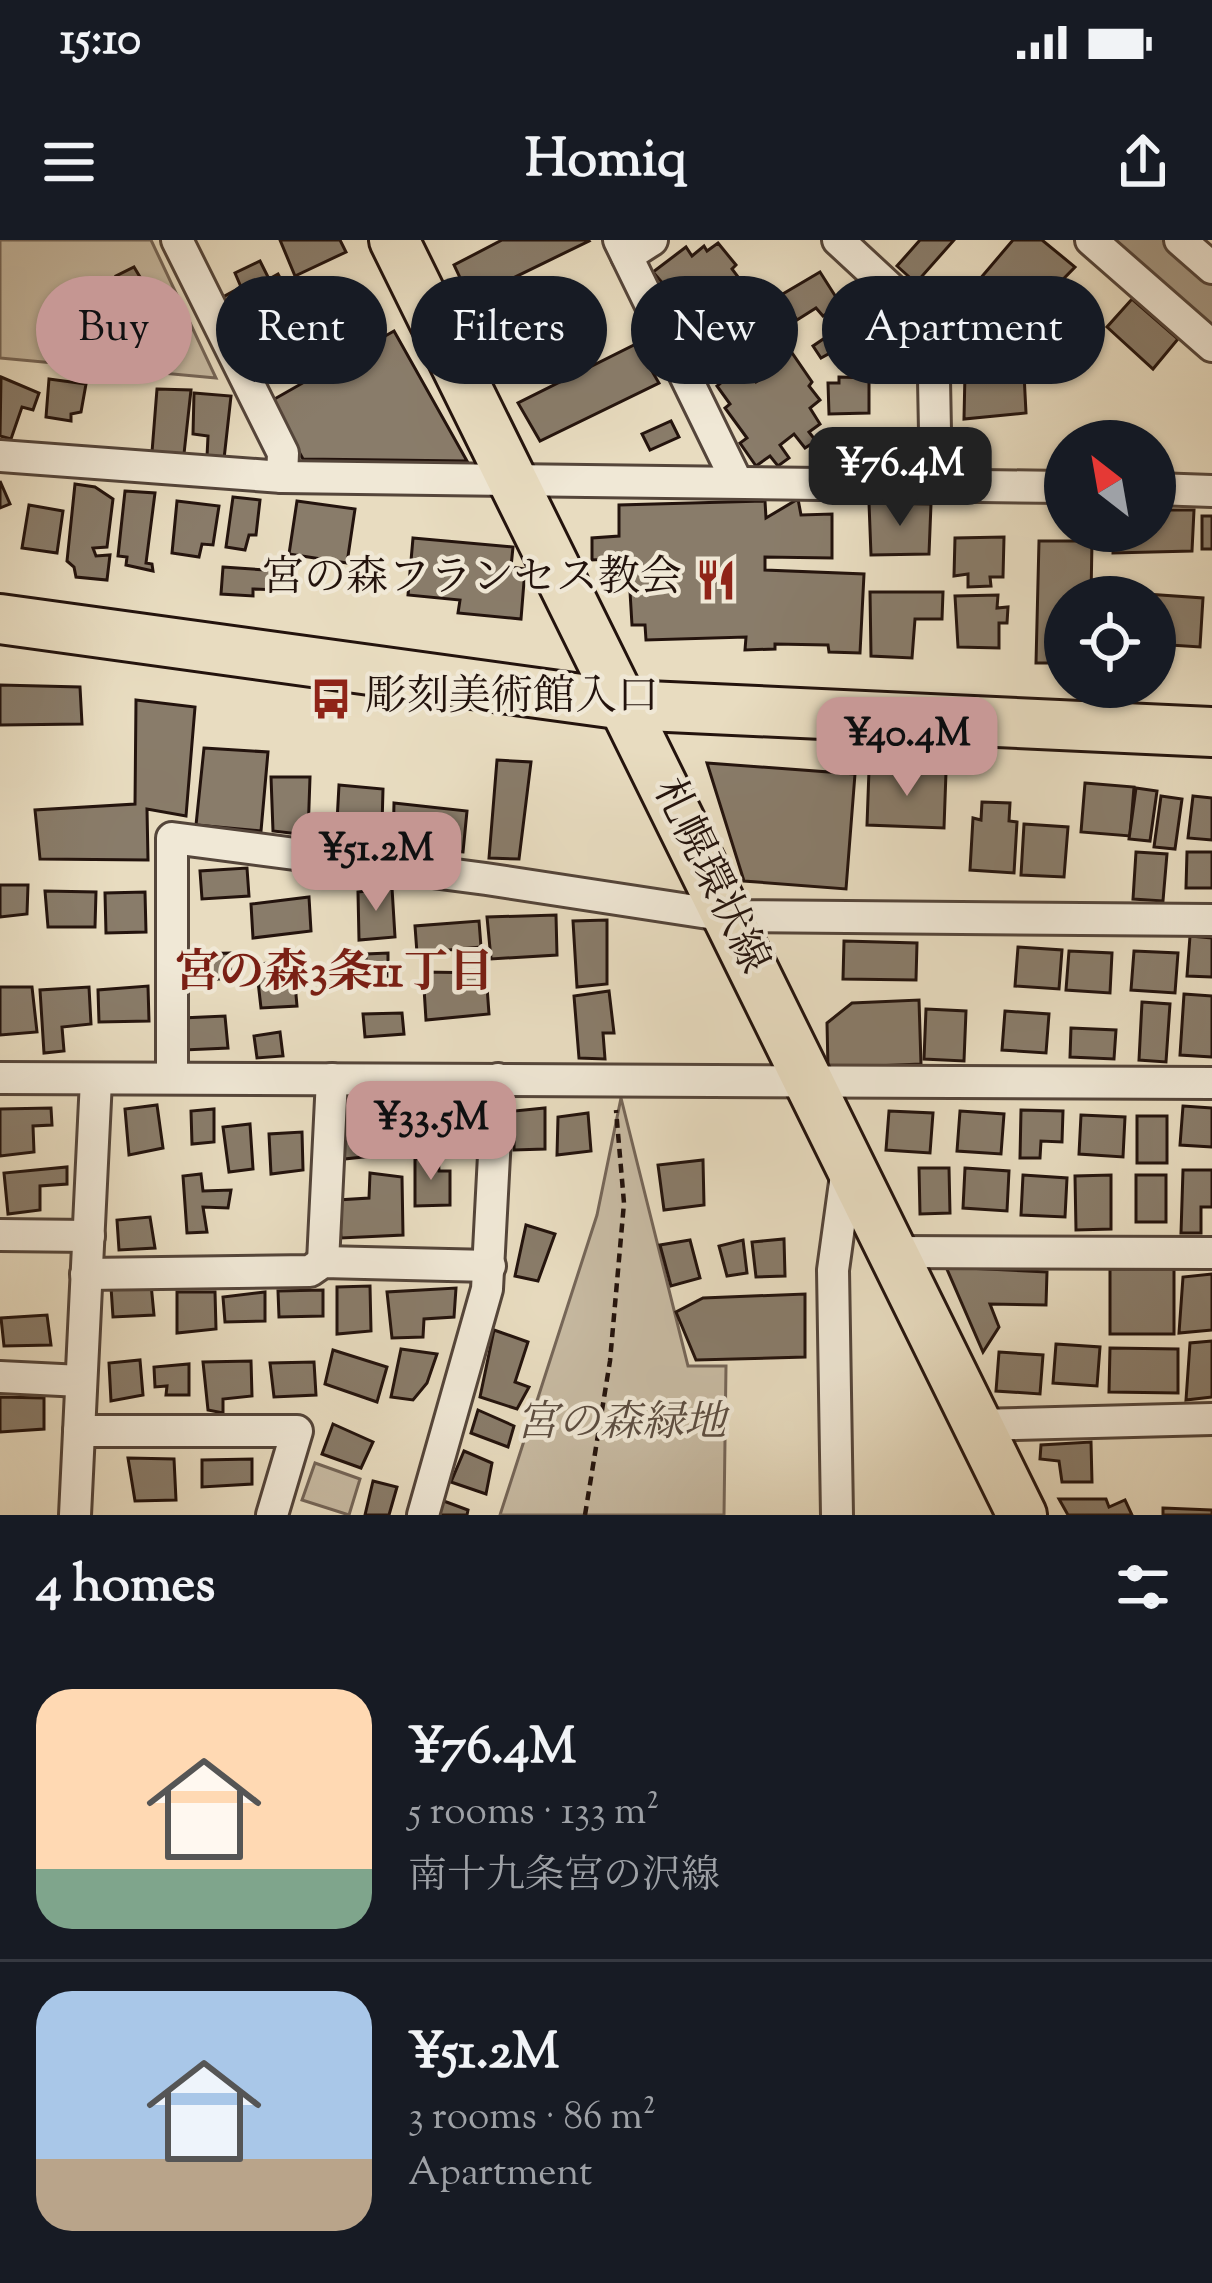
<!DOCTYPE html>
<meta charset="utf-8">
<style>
:root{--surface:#171b24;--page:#20242c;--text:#f1f3f6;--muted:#9ea1a6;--line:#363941;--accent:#c59692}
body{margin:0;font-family:"Sorts Mill Goudy","Noto Serif JP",serif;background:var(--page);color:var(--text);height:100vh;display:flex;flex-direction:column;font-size:45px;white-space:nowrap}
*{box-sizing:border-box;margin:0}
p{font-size:39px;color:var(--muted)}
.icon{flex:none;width:66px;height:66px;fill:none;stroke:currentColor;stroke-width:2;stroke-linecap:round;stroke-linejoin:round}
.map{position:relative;height:1275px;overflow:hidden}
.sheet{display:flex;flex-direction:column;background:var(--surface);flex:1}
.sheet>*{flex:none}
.banner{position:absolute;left:36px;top:36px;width:1140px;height:108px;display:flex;gap:24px}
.needle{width:78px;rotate:329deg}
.buttons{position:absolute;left:1044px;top:180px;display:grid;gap:24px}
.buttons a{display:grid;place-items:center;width:132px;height:132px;border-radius:50%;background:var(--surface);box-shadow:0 3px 9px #0004;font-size:60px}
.price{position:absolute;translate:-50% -102px;padding:0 27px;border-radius:24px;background:var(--accent);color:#111;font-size:39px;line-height:78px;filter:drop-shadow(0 3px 6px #0008)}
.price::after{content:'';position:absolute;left:50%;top:72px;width:36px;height:27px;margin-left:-18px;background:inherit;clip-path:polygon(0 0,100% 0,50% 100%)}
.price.on{background:#222;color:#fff}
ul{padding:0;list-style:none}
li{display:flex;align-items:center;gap:36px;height:300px;padding:0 36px}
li+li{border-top:3px solid var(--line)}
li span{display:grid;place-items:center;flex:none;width:336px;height:240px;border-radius:36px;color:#555}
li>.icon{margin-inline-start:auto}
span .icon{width:144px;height:144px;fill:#fffc;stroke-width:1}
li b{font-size:51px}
h2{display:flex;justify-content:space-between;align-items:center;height:144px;padding:0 36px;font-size:51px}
.chip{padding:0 42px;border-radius:54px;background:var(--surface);box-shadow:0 3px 9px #0004;font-size:42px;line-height:108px}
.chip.on{background:var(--accent);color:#111}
.status{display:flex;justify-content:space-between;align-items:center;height:84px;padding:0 60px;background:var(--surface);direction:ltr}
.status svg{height:33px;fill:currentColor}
header{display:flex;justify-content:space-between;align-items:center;height:156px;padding:0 36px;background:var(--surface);font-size:54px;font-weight:700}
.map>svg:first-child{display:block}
.green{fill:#c7baa2;stroke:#756658;stroke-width:3}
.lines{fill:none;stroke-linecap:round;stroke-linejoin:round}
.river{stroke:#a59883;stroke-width:48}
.building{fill:#897c6a;stroke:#23130d;stroke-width:3}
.street-casing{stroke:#54453a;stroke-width:36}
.primary-casing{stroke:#23130d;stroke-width:54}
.path{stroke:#23130d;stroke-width:4.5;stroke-dasharray:9 6;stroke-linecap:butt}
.street{stroke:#f0e8d6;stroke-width:30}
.primary{stroke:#e8dcc0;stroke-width:48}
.labels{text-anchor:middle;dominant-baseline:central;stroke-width:9;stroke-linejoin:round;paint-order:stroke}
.poi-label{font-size:42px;fill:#23130d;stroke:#f0e8d6;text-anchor:end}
.street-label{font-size:42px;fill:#23130d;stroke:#f0e8d6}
.park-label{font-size:42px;font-style:italic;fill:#5c4d41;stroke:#f0e8d6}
.neighbourhood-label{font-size:45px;font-weight:bold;fill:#7a1f14;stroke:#f0e8d6}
</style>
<div class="status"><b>15:10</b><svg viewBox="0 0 49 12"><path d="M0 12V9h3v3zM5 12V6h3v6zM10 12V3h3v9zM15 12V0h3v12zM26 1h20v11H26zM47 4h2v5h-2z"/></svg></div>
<header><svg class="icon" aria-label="menu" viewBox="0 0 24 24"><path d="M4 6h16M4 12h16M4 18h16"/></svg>Homiq<svg class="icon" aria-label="share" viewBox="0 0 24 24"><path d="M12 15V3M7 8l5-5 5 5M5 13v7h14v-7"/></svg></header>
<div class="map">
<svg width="1212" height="1275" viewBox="0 0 1212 1275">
<rect width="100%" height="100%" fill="#e8dcc0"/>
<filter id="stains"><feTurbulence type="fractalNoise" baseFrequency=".00167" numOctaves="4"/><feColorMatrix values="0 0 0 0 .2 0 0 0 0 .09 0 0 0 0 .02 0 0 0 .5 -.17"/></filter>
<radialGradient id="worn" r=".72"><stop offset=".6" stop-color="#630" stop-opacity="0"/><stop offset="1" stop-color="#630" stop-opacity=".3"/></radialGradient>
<g class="green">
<polygon points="0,0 151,0 216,138 0,118"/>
<polygon points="621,858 688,1126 726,1126 724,1275 500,1275 597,975"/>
<polygon points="315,1223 360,1239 349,1275 302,1260"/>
</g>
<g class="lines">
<polyline class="river" points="1134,0 1212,66"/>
</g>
<g class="building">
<polygon points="280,0 340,0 346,12 295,36"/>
<polygon points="502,0 588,0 589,1 470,59 454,25"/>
<polygon points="920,0 954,0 916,43 897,26"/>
<polygon points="1013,0 1042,0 1075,27 1027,76 1004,58 970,92 951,73"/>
<polygon points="718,3 736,25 732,29 741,41 746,39 769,74 752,86 748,79 727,98 756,142 770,133 756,112 779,94 812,142 809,146 820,160 810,168 820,184 809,192 816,201 805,208 794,194 780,205 789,218 778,226 770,216 756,226 740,203 747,198 725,168 730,164 717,146 722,142 702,116 707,111 691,87 696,82 690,74 683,78 674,64 677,60 653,32 686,7 692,16 704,6 707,11"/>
<polygon points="260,21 269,39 278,34 307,86 294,94 288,89 268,98 251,65 231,75 223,57 241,47 235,33"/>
<polygon points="134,27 140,37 121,47 116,36"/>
<polygon points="820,32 841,65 823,76 816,68 797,80 781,55"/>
<polygon points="1132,59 1178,99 1153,129 1107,87"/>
<polygon points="872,66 885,87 878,94 883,101 850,121 841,107 821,118 813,106"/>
<polygon points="394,91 467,221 303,219 271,161"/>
<polygon points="636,104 659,143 540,201 518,163"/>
<polygon points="965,133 1024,134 1026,173 964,179"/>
<polygon points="1,137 39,153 33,170 22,167 11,199 0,196"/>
<polygon points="839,137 869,138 869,173 829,174 828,143 839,143"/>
<polygon points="49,139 86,144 81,172 71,174 71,181 46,177"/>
<polygon points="157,149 191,150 184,214 152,212"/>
<polygon points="194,153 231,156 224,219 207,217 208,196 193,194"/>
<polygon points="671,181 679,197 650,210 642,194"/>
<polygon points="0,241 10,264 0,268"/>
<polygon points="75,244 95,247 113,259 107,307 93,308 96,316 110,315 107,340 76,337 74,327 67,321"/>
<polygon points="125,251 155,253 146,323 152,324 153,331 126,325 127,317 118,316"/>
<polygon points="233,257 260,260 256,295 249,295 245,310 226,307"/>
<polygon points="798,259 801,275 832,274 832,318 765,317 765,330 864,334 860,413 829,412 828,405 775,404 775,409 745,410 746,397 646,400 645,385 632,385 628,318 592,320 592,298 619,296 619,265 765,261 766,278"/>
<polygon points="177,261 219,266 213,305 202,304 199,317 172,313"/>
<polygon points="297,261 355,269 347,323 289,314"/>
<polygon points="869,263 931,264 929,314 871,315"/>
<polygon points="29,265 63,271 57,313 22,308"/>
<polygon points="1155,270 1194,270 1192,311 1113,313 1113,291 1155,291"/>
<rect x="1202" y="276" width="10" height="33"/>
<polygon points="1004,297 1003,337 990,337 991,346 968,347 968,334 954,336 955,298"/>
<polygon points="413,298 513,307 511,327 525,329 521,379 458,373 460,360 408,355"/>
<polygon points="1039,301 1092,301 1091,357 1065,357 1065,423 1036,423"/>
<polygon points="223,327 279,331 278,350 253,349 253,356 221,354"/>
<polygon points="870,352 943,352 942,379 915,379 912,418 871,416"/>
<polygon points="1146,354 1203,358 1200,407 1155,404 1155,357"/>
<polygon points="998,355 997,368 1008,367 1007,383 999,383 999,408 958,407 955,356"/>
<polygon points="0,445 80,447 82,484 0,485"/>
<polygon points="136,460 195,467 186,576 147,569 148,620 40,619 35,570 135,564"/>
<polygon points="204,508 268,512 261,591 196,585"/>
<polygon points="497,520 531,522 519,619 489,618"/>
<polygon points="707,523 855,534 846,649 744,641"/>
<polygon points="869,530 946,532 944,588 867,585"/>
<polygon points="271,537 310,537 308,595 273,591"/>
<polygon points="1085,543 1134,547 1130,596 1081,592"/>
<polygon points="339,545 383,549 382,586 337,582"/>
<polygon points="1136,548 1157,551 1150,601 1129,599"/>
<polygon points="1161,556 1182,559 1175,609 1154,607"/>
<polygon points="1193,556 1212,558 1212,600 1188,598"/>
<polygon points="982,562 1010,563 1009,581 1017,582 1014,633 970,630 973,578 981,580"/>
<polygon points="394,563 467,571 463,612 393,607"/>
<polygon points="1024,584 1068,587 1064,637 1021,635"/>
<polygon points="1136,612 1167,614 1163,661 1133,659"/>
<polygon points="1187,612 1212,612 1212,648 1186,648"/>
<polygon points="247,628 249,656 202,659 200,631"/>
<polygon points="0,645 28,645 27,674 0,677"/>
<polygon points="392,648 395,697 359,700 358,652"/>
<polygon points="45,651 96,652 95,687 48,687"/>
<polygon points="145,652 146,692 106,693 105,653"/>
<polygon points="309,657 311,691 253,698 251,664"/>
<polygon points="556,675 557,715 491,719 487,677"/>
<polygon points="607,680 607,744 577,747 573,681"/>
<polygon points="479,681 481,707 417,713 415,686"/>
<polygon points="1190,696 1212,698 1212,737 1187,736"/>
<polygon points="844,701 917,703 916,740 843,739"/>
<polygon points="1018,707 1062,710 1059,749 1015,746"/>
<polygon points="1069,711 1112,713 1110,753 1066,750"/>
<polygon points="1134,711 1178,713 1175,753 1131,750"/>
<polygon points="230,713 231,738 193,741 193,714"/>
<polygon points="388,713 388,736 366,737 366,714"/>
<polygon points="293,721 297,766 261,768 256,724"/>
<polygon points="423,732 486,733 489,774 426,780"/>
<polygon points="148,746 149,781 99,782 98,750"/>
<polygon points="0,747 32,747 37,792 0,795"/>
<polygon points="89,747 91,784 62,787 64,811 44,813 40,750"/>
<polygon points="609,751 614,793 603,793 605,819 579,818 574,756"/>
<polygon points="1184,754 1212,756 1212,817 1180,815"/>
<polygon points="919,760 921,824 828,828 827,783 852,763"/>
<polygon points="1142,762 1170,764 1166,822 1139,820"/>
<polygon points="926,769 966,771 964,821 924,819"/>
<polygon points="1005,771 1049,774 1046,813 1002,810"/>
<polygon points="402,773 404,794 365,797 363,774"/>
<polygon points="225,776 228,808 184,810 182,778"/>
<polygon points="1071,788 1116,790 1114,819 1070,817"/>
<polygon points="280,792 283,816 257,818 254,796"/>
<polygon points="406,862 411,912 344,919 342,863"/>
<polygon points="157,865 163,908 129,915 125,869"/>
<polygon points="1183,866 1212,868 1212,907 1180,905"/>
<polygon points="51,868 52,885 33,886 34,912 0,916 0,869"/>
<polygon points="545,868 545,909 514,910 514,871"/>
<polygon points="214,869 214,902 192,904 191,871"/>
<polygon points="1021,870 1063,871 1062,902 1041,901 1040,918 1020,918"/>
<polygon points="889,871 933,873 930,913 886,910"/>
<polygon points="960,871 1004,874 1001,914 957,911"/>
<polygon points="588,873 591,911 557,915 558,877"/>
<polygon points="1081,875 1125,877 1123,917 1079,914"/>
<rect x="1137" y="876" width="30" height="47"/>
<polygon points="250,884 253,929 229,932 223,887"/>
<polygon points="302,892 303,930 271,934 269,894"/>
<polygon points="438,914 439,931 450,931 450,965 415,966 415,919"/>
<polygon points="703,920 704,965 664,970 658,925"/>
<polygon points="67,927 67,944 40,946 40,970 8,974 4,933"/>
<polygon points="919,928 949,928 950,973 920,974"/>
<polygon points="965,928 1009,931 1007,971 963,968"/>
<polygon points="1183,930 1212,930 1212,967 1201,967 1201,993 1181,993"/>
<polygon points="370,933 402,937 403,995 341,998 338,960 369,958"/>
<polygon points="201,934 203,951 231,950 228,968 203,967 207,992 187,993 183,936"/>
<polygon points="1023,935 1067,938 1065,977 1021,975"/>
<polygon points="1111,935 1111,989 1076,990 1075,936"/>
<rect x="1136" y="935" width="30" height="47"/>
<polygon points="150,977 155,1008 119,1010 117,980"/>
<polygon points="526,985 555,994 538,1041 515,1036"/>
<polygon points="784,999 785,1036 756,1037 752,1002"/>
<polygon points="690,1000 700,1038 671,1046 660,1005"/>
<polygon points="743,1000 747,1033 727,1036 719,1006"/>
<polygon points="946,1027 1047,1032 1046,1065 990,1064 999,1087 983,1112"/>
<rect x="1110" y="1029" width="64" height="65"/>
<polygon points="1212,1034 1212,1090 1179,1093 1183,1037"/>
<polygon points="151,1044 154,1075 113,1077 111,1047"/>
<polygon points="370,1046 371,1091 337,1094 337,1047"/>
<polygon points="456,1048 454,1077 424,1079 423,1097 392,1098 387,1052"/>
<polygon points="323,1050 323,1076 279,1077 278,1051"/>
<polygon points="177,1052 215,1052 216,1089 177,1093"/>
<polygon points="265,1052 265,1081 225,1082 223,1057"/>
<polygon points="805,1054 805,1117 696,1120 676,1072 703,1058"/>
<polygon points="47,1075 51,1105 4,1106 1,1078"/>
<polygon points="494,1090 528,1102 515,1142 529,1147 517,1169 480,1157"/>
<polygon points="1212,1101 1212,1157 1186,1160 1190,1103"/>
<polygon points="1056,1104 1100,1107 1097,1146 1053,1143"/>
<polygon points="1110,1108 1178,1109 1178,1153 1109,1152"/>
<polygon points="401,1109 437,1114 427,1143 413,1160 391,1157"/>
<polygon points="333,1110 387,1127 377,1162 325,1144"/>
<polygon points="999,1112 1043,1115 1040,1154 996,1151"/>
<polygon points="140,1120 143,1155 111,1161 109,1123"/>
<polygon points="251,1121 252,1156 223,1159 223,1173 208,1170 203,1122"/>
<polygon points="314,1122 316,1155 274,1157 270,1123"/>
<polygon points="189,1124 189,1155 166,1155 167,1146 155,1147 154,1127"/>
<polygon points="0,1157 44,1158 44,1189 0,1192"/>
<polygon points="478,1170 514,1186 508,1207 471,1193"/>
<polygon points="333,1184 373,1202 361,1228 322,1214"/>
<polygon points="1091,1202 1092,1242 1062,1242 1059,1221 1040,1219 1041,1205"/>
<polygon points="464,1211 492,1223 486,1254 451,1242"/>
<polygon points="128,1218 174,1219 176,1260 135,1261"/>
<polygon points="252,1219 252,1244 202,1247 202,1220"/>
<polygon points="373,1241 397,1247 389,1275 365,1275"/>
<polygon points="1059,1259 1106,1259 1109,1267 1125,1260 1132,1275 1068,1275"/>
<polygon points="441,1260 468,1270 467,1275 437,1275"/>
<polygon points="1163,1268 1212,1270 1212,1275 1163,1275"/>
</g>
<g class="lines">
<g class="street-casing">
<g id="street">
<polyline points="177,0 283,213 282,237"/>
<polyline points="619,0 737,242"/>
<polyline points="838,0 933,88 936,243"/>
<polyline points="1091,0 1212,106"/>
<polyline points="1180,0 1212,28"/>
<polyline points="627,16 652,0"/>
<polyline points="0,216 282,237 1065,247"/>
<polyline points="1155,249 1212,251"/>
<polyline points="172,837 172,598 486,639 728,676 1212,680"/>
<polyline points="0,838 1212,843"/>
<polyline points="0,995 89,996"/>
<polyline points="892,1012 1212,1013"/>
<polyline points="323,1022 332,839"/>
<polyline points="86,1034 310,1031 323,1022 490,1026"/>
<polyline points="0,1137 81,1141"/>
<polyline points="977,1185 1212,1179"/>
<polyline points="79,1191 297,1191 272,1275"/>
<polyline points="75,1275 96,840"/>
<polyline points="423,1275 487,1049 498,839"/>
<polyline points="837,1275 833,1030 847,928"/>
</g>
</g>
<g class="primary-casing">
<g id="primary">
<polyline points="394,0 1022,1275"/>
<polyline points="0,379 625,465 1212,492"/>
</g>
</g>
<polyline class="path" points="585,1275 610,1121 624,963 616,870"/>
<use href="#street" class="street"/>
<use href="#primary" class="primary"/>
</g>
<defs>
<g id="restaurant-bare" transform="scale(3.24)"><path d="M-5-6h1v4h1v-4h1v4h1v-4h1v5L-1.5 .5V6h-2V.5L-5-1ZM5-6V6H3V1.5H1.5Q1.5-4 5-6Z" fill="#8f2418" stroke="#f0e8d6" stroke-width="2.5" paint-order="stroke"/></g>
<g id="bus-bare" transform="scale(3.24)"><path d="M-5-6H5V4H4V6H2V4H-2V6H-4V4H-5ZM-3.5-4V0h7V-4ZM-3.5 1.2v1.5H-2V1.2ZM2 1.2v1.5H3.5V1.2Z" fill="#8f2418" stroke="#f0e8d6" stroke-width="2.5" paint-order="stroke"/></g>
</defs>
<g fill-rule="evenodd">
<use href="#restaurant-bare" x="716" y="340"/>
<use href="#bus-bare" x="331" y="459"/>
</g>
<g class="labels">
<g class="poi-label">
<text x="682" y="340">宮の森フランセス教会</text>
<text x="365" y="459" text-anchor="start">彫刻美術館入口</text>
</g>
<g class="street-label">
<text transform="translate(709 637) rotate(64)">札幌環状線</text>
</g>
<g class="park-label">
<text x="621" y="1185">宮の森緑地</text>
</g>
<g class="neighbourhood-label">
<text x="334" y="735">宮の森3条11丁目</text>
</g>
</g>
<rect width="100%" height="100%" filter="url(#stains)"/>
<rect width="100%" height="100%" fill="url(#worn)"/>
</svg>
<div class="buttons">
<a><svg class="needle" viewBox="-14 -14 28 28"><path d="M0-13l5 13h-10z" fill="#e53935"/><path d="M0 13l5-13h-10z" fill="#9ea1a6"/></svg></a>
<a><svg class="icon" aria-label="locate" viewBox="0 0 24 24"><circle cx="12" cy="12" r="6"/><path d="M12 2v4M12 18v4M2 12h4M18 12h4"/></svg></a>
</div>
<b class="price on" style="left:900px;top:289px">¥76.4M</b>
<b class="price" style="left:907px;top:559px">¥40.4M</b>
<b class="price" style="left:376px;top:674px">¥51.2M</b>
<b class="price" style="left:431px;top:943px">¥33.5M</b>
<div class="banner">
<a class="chip on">Buy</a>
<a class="chip">Rent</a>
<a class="chip">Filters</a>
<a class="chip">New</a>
<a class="chip">Apartment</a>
</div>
</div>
<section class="sheet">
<h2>4 homes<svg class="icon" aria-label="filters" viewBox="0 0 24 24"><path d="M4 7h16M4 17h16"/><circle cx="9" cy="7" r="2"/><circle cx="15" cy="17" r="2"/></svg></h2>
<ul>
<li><span style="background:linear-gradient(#ffd9b3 75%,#7fa58c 0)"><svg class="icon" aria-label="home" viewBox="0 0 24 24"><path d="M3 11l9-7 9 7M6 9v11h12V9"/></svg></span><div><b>¥76.4M</b><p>5 rooms · 133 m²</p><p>南十九条宮の沢線</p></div></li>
<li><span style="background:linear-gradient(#a9c7e8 70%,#b9a48a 0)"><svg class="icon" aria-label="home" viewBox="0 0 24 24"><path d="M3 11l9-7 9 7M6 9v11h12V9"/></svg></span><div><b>¥51.2M</b><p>3 rooms · 86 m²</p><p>Apartment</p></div></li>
</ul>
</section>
